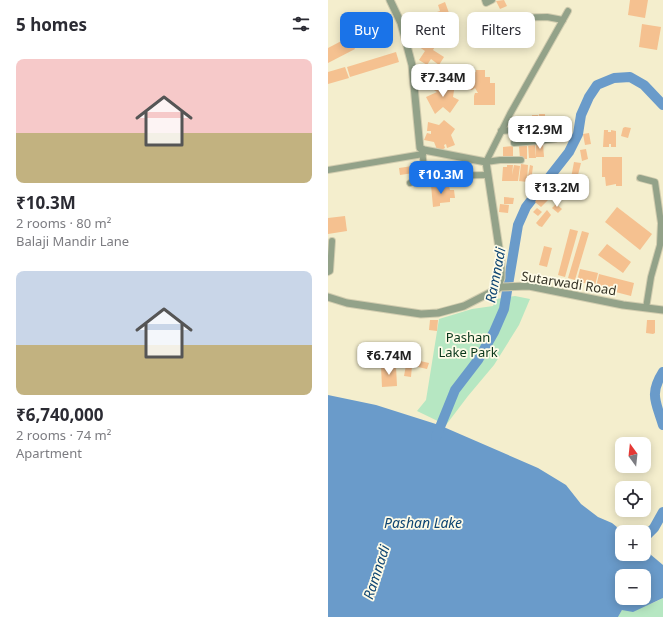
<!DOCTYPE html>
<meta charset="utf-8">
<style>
:root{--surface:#fff;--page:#f2f2f3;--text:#2b2b33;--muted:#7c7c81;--accent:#1a73e8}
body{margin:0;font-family:"Noto Sans",sans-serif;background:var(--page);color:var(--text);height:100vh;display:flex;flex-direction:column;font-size:15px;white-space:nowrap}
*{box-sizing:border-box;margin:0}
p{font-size:13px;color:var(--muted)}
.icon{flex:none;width:22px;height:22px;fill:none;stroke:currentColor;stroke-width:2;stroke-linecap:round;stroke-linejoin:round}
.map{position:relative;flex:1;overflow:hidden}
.details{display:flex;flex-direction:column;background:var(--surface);width:328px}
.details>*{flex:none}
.top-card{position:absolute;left:12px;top:12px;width:263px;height:36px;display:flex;gap:8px}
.needle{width:26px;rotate:345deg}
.buttons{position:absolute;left:287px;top:437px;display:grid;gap:8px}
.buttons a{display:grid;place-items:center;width:36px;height:36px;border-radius:8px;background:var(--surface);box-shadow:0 2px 10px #0003;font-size:20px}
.price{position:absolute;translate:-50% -34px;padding:0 9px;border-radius:8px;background:#fff;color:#222;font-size:13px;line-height:26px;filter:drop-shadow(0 1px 2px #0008)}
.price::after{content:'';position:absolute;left:50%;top:24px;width:12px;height:9px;margin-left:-6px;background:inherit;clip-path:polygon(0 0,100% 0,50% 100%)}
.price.active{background:var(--accent);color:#fff}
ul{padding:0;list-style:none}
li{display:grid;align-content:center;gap:8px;height:212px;padding:0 16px}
li span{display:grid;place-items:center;height:124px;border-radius:8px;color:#555}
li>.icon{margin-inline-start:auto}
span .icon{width:72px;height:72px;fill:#fffc;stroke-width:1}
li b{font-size:17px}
h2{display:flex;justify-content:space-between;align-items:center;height:48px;padding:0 16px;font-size:17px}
.chip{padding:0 14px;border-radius:8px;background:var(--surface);box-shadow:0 2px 10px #0003;font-size:14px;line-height:36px}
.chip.active{background:var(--accent);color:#fff}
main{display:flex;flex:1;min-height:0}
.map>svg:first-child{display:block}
.green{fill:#b6e7c2}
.water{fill:#6a9bca;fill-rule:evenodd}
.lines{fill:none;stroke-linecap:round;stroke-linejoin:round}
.river{stroke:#6a9bca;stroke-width:10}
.building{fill:#f5c190}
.minor-casing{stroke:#d1ccaf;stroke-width:8}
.tertiary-casing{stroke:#d1ccaf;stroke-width:9}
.minor{stroke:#93a289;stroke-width:6}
.tertiary{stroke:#93a289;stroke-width:7}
.labels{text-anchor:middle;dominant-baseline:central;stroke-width:3.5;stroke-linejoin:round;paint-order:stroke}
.street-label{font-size:13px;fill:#333124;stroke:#fefbe7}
.park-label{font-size:13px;fill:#08361a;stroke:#fefbe7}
.water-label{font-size:14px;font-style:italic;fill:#0e4572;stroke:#fefbe7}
</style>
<main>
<section class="details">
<h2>5 homes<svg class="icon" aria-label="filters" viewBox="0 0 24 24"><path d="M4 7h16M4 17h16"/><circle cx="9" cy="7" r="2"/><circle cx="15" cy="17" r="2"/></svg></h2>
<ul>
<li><span style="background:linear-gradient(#f6c9c9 60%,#c2b280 0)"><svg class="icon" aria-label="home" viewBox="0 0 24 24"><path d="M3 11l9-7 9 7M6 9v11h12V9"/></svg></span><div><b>₹10.3M</b><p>2 rooms · 80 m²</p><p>Balaji Mandir Lane</p></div></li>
<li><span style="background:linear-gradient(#c9d6e8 60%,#c2b280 0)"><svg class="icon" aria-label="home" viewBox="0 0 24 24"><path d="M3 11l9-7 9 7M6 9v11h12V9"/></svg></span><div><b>₹6,740,000</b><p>2 rooms · 74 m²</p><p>Apartment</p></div></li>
</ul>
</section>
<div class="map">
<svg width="335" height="617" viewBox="0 0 335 617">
<rect width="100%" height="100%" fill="#f4eecd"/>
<g class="green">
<polygon points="187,296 202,299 191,325 166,365 140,396 118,425 89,411 98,400 111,319 144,309 165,306 168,299"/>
<path d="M 335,598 L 335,617 L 290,617 L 294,610 C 307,610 324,604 335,598 Z"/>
</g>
<path class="water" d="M 0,395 L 48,405 L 111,425 L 210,468 L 238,485 L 253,504 L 270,517 L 284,523 L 295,532 L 294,554 L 316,554 L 316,549 L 335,565 L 335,598 L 305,612 L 294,610 L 290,617 L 0,617 ZM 294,576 L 316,576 L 316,598 L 294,598 Z"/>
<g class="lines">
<g class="river">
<path d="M 335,372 C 321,394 328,402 335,425"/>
<polyline points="108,437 127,390 150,360 166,332 176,309 190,225 198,207 241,152 250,134 253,115 261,97 269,85 286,78 302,77 316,85 335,105"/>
<polyline points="316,538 326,528 335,512"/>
</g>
</g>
<g class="building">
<polygon points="176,0 179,6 172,9 168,1"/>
<polygon points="302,0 320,0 317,18 300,15"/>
<polygon points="117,2 129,35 118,39 109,12 112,11 110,5"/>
<polygon points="35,17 44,26 31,38 22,28"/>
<polygon points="105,23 106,30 79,34 78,27"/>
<polygon points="314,24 333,27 329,50 311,47"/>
<polygon points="103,34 111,40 105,50 116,57 111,65 103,59 99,65 91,60 97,51 87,44 92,36 99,41"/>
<polygon points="21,37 27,49 0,63 0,48"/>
<polygon points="68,52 71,62 22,77 19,67"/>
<polygon points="17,67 21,78 0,84 0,72"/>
<polygon points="135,69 145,70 145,72 148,72 148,70 157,70 157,77 162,77 162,83 167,83 167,105 146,105 146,96 147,93 150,93 147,88 144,90 134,90"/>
<polygon points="109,82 127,84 125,97 131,100 122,113 115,107 107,114 98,97 109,92 106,90"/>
<polygon points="211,114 217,114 217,126 212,126"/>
<polygon points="204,115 210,115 211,127 204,127"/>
<polygon points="189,116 195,116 195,127 190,127"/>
<polygon points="196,116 203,116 203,126 197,126"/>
<rect x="183" y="117" width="6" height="10"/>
<polygon points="116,120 127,129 123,135 127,145 119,148 118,144 116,145 117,148 110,152 106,142 96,140 99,133 103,134 103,131 99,131 100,122 111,125"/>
<polygon points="297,127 303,128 300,138 293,136 295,128"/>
<polygon points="207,129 208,139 188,141 188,131"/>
<polygon points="276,130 280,130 280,132 283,132 283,130 288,131 288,147 283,147 283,144 281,144 281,147 275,147"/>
<polygon points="261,133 263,144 257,145 255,134"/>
<polygon points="215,143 216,157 208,157 208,144"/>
<polygon points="200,144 207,144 208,158 201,158"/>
<polygon points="199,145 199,159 192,159 191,146"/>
<polygon points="185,146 185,156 175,157 175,147"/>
<polygon points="258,149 260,159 254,161 252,150"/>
<polygon points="274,157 294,157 294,186 288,186 288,184 278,186 277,177 274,177"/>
<polygon points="246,162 253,163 249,179 243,178"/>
<polygon points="193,164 200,165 199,182 191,181"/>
<polygon points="91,165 92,172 72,175 71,168"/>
<polygon points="179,165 185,165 184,175 186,165 192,166 190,181 174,181 175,167 179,167"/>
<polygon points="202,165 205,166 203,182 199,182"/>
<polygon points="111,184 114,187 121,186 122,190 126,190 127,198 122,198 122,202 112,203 112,206 105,207 103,185"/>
<polygon points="233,184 242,185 243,192 230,194 220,200 213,207 207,202 211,194"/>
<polygon points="176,197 186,198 185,204 176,204"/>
<polygon points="172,204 181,205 180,213 171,212"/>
<polygon points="228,204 234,209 230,213 224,208"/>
<polygon points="289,207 324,234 312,250 277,222"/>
<polygon points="209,208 214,212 210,216 205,212"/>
<polygon points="219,210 223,215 214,227 211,226 208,223"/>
<polygon points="17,216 19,231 0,234 0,218"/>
<polygon points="242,229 250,231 237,277 230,275"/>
<polygon points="254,231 261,233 247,280 240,278"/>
<polygon points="279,244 303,262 295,273 270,255"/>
<polygon points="216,246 224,248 219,267 211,265"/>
<polygon points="252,269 270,273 267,286 249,281"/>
<polygon points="271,274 306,283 303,296 268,287"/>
<polygon points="102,320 110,320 109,331 101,330"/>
<polygon points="319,320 327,320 327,333 325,334 318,333"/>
<polygon points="92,361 101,363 99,369 90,367"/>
<polygon points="78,365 84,366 83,377 76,376"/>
<polygon points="53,366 68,366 69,386 54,387"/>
</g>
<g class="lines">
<g class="minor-casing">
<g id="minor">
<polyline points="157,0 158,3 164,0"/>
<polyline points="176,18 219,17 235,20"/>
<polyline points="173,131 209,128 210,141 186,143"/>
<polyline points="210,141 227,139"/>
<polyline points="158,162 182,114 240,11"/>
<polyline points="158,162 172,160 193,160"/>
<polyline points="0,170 95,154"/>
<polyline points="97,176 160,175"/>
<polyline points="312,178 327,182 333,223 332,245 323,277 318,308"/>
<polyline points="82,183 97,176 94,150"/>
<polyline points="0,272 2,271 4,241"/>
</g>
</g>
<g class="tertiary-casing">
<g id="tertiary">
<polyline points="62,0 73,23 84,65 92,148 96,150 158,162 173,261 173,278 169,289"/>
<polyline points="0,297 19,303 93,314 110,313 136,306 173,287 201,286 295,305 335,310"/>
</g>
</g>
<use href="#minor" class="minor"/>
<use href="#tertiary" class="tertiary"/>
</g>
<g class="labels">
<g class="street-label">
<text transform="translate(241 283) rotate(9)">Sutarwadi Road</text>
</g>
<g class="park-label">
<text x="140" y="337">Pashan<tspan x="140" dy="15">Lake Park</tspan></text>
</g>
<g class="water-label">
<text transform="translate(167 275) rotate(-79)">Ramnadi</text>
<text x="95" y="522">Pashan Lake</text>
<text transform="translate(48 572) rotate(-72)">Ramnadi</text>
</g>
</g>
</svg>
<div class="buttons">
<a><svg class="needle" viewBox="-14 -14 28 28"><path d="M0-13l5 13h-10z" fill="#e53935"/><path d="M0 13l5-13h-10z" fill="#7c7c81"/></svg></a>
<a><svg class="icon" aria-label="locate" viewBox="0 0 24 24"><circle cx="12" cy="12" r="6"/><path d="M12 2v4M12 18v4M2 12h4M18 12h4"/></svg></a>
<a>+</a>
<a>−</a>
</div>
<b class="price" style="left:115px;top:98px">₹7.34M</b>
<b class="price" style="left:212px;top:150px">₹12.9M</b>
<b class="price active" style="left:113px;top:195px">₹10.3M</b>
<b class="price" style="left:229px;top:208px">₹13.2M</b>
<b class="price" style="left:61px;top:376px">₹6.74M</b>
<div class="top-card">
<a class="chip active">Buy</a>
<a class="chip">Rent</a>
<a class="chip">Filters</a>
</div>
</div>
</main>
